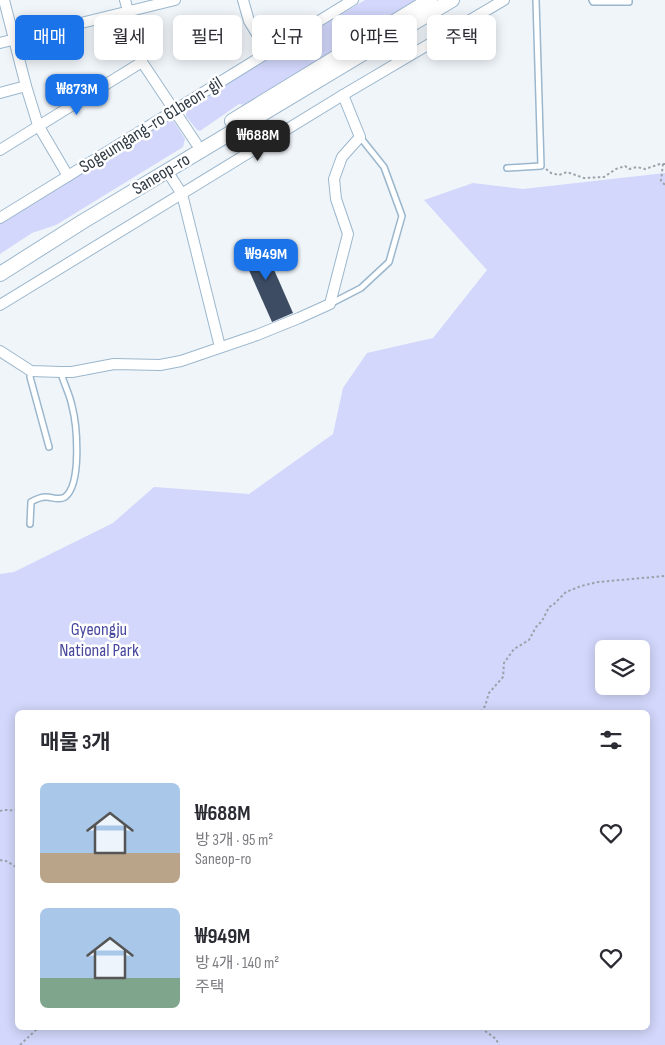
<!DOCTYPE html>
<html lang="ko">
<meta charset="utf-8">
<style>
:root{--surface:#fff;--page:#f7f7f7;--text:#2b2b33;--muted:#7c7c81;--accent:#1a73e8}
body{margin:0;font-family:"Sofia Sans Condensed","Noto Sans KR",sans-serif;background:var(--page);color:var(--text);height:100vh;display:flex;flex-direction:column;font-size:19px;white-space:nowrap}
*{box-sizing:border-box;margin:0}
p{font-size:16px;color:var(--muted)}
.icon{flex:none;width:28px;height:28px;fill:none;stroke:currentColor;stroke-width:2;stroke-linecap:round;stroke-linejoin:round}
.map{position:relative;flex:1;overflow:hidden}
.drawer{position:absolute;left:15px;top:710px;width:635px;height:320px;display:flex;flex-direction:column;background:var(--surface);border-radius:8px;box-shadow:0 2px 12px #0003}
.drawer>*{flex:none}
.guide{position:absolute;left:15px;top:15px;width:635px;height:45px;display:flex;gap:10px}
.buttons{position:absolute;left:595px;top:640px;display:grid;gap:10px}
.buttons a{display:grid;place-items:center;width:55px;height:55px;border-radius:8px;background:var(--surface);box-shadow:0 2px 12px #0003;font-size:25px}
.price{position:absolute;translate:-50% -42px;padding:0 11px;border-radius:10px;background:var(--accent);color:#fff;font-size:16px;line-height:32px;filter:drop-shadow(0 1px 2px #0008)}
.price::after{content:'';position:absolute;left:50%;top:30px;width:15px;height:11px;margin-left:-8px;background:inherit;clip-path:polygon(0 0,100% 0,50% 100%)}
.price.selected{background:#222;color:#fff}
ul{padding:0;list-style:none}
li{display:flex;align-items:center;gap:15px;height:125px;padding:0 25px}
li span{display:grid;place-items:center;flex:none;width:140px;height:100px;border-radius:8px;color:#555}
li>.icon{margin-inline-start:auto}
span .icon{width:60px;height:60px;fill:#fffc;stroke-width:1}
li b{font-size:21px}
h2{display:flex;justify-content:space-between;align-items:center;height:60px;padding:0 25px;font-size:21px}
.pill{padding:0 18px;border-radius:8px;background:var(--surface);box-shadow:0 2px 12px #0003;font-size:18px;line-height:45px}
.pill.selected{background:var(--accent);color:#fff}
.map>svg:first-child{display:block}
.green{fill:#d2d7fb;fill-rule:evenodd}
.building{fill:#3d4b63}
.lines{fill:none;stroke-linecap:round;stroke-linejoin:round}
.service-casing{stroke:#9bb7cd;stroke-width:8}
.minor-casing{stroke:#9bb7cd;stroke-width:12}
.tertiary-casing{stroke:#9bb7cd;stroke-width:16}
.path{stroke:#9ba3aa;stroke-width:2;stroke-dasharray:2.5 2.5;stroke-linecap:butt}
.service{stroke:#fff;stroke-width:5}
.minor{stroke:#fff;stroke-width:10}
.tertiary{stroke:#fff;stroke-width:14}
.labels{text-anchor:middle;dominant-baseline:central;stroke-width:5;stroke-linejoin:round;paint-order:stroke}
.street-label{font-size:18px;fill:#2f3a43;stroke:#fff}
.park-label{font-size:18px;fill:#48489e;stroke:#fff}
</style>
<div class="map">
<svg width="665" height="1045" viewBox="0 0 665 1045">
<rect width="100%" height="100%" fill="#f0f5fa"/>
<g class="green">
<polygon points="365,0 421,0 251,106 239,104 200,131 197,130 186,116 187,107"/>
<polygon points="166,118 173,120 185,139 183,147 56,225 32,233 0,254 0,222"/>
<path d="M 665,173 L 665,1045 L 0,1045 L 0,574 L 14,572 L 113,523 L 154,487 L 249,494 L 333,434 L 343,388 L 367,353 L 433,338 L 487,270 L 424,200 L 473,183 L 523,189 ZM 604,649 L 641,649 L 641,686 L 604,686 ZM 18,712 L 648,712 L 648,1028 L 18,1028 Z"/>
</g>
<polygon class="building" points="261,240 293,313 272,322 240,250"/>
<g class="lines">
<g class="service-casing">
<g id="service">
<polyline points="592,0 593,2 629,2 629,0"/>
<polyline points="507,168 541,166 536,0"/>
<polyline points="330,304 361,288 389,262 402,216 384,167 360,137"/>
<polyline points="31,371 30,377 49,447"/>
<path d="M 30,524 L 31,502 C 36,499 40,497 46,497 C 53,497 58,501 65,497 C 82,484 77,425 72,406 C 70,395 64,384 61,373"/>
</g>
</g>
<g class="minor-casing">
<g id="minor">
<polyline points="4,0 26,86 38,125 68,176"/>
<polyline points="125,0 142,62 196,143"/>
<polyline points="243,0 249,21 268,52"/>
<polyline points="0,43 175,0"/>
<polyline points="0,93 26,86"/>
<polyline points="0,150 142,62"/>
<polyline points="167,171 182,194 220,347"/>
<polyline points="0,218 353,0"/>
<polyline points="0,305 343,95 504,0"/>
<polyline points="0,351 31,371 61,372 72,372 114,364 160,365 181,361 257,335 299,318 330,304 348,234 336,199 334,179 342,157 360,137 343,95"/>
</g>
</g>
<g class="tertiary-casing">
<g id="tertiary">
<polyline points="232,121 430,0"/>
<polyline points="0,274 82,222 452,0"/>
</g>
</g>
<g class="path">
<polyline points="663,164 661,181 665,185"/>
<polyline points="546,169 551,173 559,175 567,172 584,178 604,177 616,169 625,166 629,169 637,167 645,169 660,164 665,164"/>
<polyline points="481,712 485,706 489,693 503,677 504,663 514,649 529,640 536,627 542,621 549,607 553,605 566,592 581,586 598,582 665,576"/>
<path d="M 0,811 C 6,809 11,811 18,810"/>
<polyline points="0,860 6,861 18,868"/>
<polyline points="481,1028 496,1039 499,1045"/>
<polyline points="20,1045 38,1028"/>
</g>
<use href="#service" class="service"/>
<use href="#minor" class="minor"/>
<use href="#tertiary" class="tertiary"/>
</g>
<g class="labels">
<g class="street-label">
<text transform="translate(151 125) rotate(-32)">Sogeumgang-ro 61beon-gil</text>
<text transform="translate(161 174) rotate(-31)">Saneop-ro</text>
</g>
<g class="park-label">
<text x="99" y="629">Gyeongju<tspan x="99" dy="21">National Park</tspan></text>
</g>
</g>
</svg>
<div class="buttons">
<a><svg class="icon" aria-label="layers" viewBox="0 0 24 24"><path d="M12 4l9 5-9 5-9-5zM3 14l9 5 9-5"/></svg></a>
</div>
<b class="price" style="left:77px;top:116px">₩873M</b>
<b class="price selected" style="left:258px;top:162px">₩688M</b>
<b class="price" style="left:266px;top:281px">₩949M</b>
<div class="guide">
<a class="pill selected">매매</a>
<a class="pill">월세</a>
<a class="pill">필터</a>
<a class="pill">신규</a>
<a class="pill">아파트</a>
<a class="pill">주택</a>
</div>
<section class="drawer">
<h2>매물 3개<svg class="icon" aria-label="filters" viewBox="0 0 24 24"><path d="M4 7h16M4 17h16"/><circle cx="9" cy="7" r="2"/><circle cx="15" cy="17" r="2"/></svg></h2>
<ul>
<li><span style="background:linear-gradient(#a9c7e8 70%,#b9a48a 0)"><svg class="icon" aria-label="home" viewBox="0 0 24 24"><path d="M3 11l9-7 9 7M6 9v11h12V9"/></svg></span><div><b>₩688M</b><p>방 3개 · 95 m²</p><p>Saneop-ro</p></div><svg class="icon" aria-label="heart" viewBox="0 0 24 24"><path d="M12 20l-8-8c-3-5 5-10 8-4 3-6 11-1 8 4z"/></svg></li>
<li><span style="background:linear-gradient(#a9c7e8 70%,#7fa58c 0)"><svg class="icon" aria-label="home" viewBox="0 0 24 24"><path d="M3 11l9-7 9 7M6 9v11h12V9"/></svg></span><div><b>₩949M</b><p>방 4개 · 140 m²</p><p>주택</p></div><svg class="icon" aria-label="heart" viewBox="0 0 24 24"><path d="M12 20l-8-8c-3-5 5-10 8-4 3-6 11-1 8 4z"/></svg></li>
</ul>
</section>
</div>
